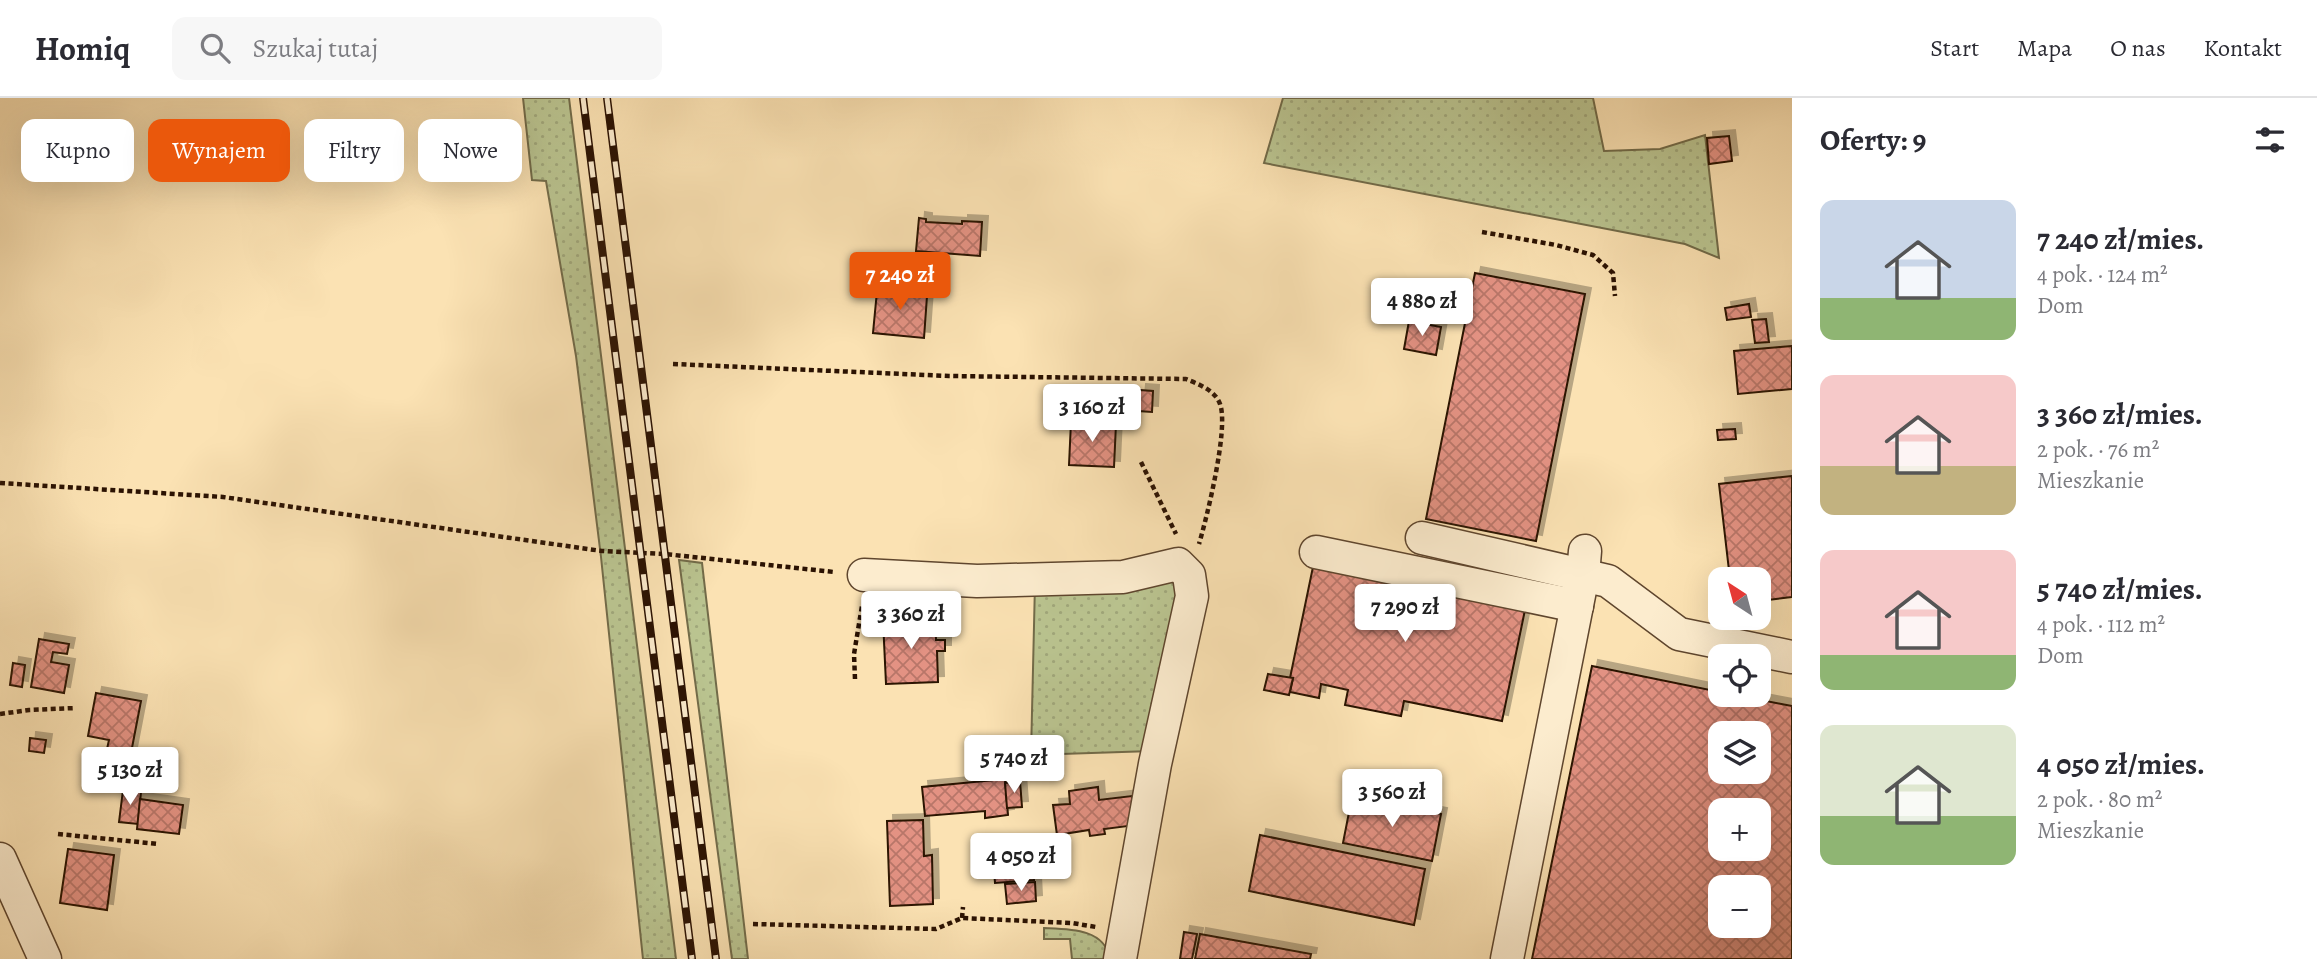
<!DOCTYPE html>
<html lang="pl">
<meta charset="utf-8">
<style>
:root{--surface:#fff;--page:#f7f7f7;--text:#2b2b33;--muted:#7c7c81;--line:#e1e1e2;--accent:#ea580c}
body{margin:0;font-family:Alegreya,serif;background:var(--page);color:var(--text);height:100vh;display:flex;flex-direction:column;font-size:26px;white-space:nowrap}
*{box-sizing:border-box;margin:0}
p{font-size:23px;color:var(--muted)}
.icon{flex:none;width:38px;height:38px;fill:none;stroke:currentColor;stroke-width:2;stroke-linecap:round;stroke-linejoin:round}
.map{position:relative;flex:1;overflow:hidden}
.side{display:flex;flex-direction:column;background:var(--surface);width:525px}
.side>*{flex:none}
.top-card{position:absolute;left:21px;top:21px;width:665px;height:63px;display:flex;gap:14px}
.needle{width:46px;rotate:324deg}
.fabs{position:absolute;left:1708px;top:469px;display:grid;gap:14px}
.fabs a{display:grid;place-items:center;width:63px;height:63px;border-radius:14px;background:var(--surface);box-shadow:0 7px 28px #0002;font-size:35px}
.price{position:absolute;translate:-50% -60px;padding:0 16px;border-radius:7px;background:#fff;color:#222;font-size:23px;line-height:46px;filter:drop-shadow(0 2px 4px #0008)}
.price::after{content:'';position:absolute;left:50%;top:42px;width:21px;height:16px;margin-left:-10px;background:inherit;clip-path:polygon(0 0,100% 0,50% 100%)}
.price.selected{background:var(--accent);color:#fff}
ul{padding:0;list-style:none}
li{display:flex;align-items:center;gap:21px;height:175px;padding:0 28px}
li span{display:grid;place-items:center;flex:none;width:196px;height:140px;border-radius:14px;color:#555}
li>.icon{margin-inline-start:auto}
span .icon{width:84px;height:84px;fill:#fffc;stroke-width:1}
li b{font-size:30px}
h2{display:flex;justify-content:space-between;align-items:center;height:84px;padding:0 28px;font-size:30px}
.chip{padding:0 24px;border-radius:14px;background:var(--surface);box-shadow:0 7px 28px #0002;font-size:24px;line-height:63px}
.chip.selected{background:var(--accent);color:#fff}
header{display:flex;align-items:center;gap:42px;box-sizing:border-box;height:98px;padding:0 35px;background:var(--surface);border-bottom:2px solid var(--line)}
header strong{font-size:33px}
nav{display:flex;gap:38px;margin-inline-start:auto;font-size:24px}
.search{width:490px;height:63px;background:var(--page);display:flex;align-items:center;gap:18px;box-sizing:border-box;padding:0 24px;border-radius:14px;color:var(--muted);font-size:26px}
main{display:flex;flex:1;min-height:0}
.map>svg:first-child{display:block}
.grass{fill:url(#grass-dots);stroke:#726b49;stroke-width:2}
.building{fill:url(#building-cross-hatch);stroke:#2b1202;stroke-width:2;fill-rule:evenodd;filter:url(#shadow)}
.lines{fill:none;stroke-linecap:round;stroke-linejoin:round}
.minor-casing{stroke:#5f462e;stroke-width:35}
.path{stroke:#2b1202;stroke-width:4.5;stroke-dasharray:5 3.5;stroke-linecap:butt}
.minor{stroke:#fcecce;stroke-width:32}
.rail-casing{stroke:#2b1202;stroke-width:8}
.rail{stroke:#fcecce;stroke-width:5;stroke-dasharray:16;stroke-linecap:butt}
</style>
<header>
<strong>Homiq</strong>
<div class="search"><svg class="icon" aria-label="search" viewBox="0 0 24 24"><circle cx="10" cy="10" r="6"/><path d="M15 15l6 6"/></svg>Szukaj tutaj</div>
<nav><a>Start</a><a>Mapa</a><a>O nas</a><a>Kontakt</a></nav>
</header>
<main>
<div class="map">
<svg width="1792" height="861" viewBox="0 0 1792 861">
<defs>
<pattern id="grass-dots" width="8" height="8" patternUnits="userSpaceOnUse" patternTransform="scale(1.75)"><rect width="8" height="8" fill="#bac490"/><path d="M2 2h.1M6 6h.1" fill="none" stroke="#a0a77b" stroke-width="1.8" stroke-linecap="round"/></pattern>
<pattern id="building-cross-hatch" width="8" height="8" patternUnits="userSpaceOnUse" patternTransform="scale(1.75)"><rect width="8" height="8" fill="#e39283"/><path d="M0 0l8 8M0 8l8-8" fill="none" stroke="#b87669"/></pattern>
<filter id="shadow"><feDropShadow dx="6" dy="-6" stdDeviation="0" flood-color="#0004"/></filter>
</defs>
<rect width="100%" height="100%" fill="#fbe2b3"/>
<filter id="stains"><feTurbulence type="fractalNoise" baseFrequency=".00286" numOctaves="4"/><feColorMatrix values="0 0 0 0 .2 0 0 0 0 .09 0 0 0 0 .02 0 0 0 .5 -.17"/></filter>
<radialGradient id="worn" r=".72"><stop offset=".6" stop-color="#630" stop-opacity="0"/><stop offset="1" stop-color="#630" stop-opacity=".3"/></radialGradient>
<g class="grass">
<polygon points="523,0 569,0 676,861 643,861 601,459 576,258 546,83 532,82"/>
<polygon points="1283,0 1593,0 1604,53 1660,51 1705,37 1719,160 1685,146 1264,65"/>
<polygon points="679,462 702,465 748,861 732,861"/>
<polygon points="1179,478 1152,653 1031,657 1035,485"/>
<path d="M 1044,830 C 1068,831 1105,830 1110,861 L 1072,861 L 1070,841 L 1044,841 Z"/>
</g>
<g class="building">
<polygon points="1729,38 1732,63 1709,66 1707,40"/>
<polygon points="919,120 926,121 926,124 962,126 962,123 982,124 980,158 916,153"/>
<polygon points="1475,175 1585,196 1536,443 1426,421"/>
<polygon points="890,186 914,189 913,196 927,198 924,240 873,235 877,193 889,194"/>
<polygon points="1749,206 1751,219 1727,222 1725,210"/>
<polygon points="1766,221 1769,244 1755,245 1752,222"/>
<polygon points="1409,223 1441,229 1436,257 1404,251"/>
<polygon points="1792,248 1792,291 1738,296 1734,253"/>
<polygon points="1140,292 1153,293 1152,314 1138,313"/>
<polygon points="1071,324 1116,326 1114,369 1069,367"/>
<polygon points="1735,331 1736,341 1718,342 1717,332"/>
<polygon points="1792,378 1792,499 1759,503 1759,481 1730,481 1719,386"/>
<polygon points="1314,464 1526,507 1502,623 1404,603 1401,618 1345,607 1348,592 1321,586 1319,600 1290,594 1293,580 1290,580"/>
<polygon points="935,519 936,542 945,542 945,553 937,553 938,584 886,586 883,522"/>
<polygon points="39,541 69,546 67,556 53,554 51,564 69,567 64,595 31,589"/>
<polygon points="13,565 25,567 22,589 10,587"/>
<path d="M 1592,568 L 1720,594 L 1720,597 L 1735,597 L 1792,608 L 1792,861 L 1532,861 ZM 1720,635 L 1759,635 L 1759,674 L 1720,674 ZM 1720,712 L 1759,712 L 1759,751 L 1720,751 ZM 1720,789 L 1759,789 L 1759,828 L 1720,828 Z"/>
<polygon points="1268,576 1293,580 1289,597 1264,592"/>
<polygon points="96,595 141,603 131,655 107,651 109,642 88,638"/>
<polygon points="30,640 46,642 44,655 29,653"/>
<polygon points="1005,681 1008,717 985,720 985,713 925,718 922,689"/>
<polygon points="1020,683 1022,709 1007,710 1005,685"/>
<polygon points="1098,689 1099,702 1132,698 1136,727 1104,731 1105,736 1090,738 1089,732 1057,737 1053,707 1070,706 1069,693"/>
<polygon points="123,692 141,694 138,726 119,724"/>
<polygon points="1352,699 1441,716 1432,763 1343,745"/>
<polygon points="140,701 183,707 179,736 137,731"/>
<polygon points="923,722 924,758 932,757 933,806 890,808 887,723"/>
<polygon points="1260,737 1425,771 1414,827 1249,793"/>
<polygon points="68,751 114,757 107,812 60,805"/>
<polygon points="1032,756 1034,782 995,785 993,758"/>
<polygon points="1035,784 1036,803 1007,806 1005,786"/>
<polygon points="1184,834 1197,836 1192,861 1180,861"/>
<polygon points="1200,836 1311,856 1310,861 1195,861"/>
</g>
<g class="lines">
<g class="minor-casing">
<g id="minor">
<polyline points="1422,440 1608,483 1679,536 1792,559"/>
<polyline points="1316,454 1577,508"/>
<polyline points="864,477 977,483 1123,479 1178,466 1189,477 1192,498 1155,666 1120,861"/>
<polyline points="0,761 45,861"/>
<polyline points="1507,861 1583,477 1585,453"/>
</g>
</g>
<g class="path">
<polyline points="1482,134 1556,147 1593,157 1613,175 1615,198"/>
<path d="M 673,266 L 949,278 L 1186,281 C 1198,286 1215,292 1220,306 C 1229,330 1207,419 1199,446"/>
<polyline points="1141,364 1176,436"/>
<polyline points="0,385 223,399 602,453 665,456 834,474"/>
<polyline points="855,581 854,556 862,508"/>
<polyline points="0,616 29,612 76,610"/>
<polyline points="58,736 158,746"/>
<polyline points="962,820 963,809"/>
<polyline points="753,826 936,831 962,820 1072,825 1096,829"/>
</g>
<use href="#minor" class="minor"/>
<g class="rail-casing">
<g id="rail">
<polyline points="583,0 692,861"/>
<polyline points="607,0 716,861"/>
</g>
</g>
<use href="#rail" class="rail"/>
</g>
<rect width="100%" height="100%" filter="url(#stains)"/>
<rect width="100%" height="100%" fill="url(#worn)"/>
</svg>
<div class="fabs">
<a><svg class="needle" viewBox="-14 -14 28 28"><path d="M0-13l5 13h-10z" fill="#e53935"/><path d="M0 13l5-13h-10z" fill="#7c7c81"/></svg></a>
<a><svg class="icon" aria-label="locate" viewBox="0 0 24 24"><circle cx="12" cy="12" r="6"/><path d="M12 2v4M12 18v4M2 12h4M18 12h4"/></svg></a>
<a><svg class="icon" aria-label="layers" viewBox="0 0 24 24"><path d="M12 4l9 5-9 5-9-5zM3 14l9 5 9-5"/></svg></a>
<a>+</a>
<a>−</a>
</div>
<b class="price selected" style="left:900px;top:214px">7 240 zł</b>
<b class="price" style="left:1422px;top:240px">4 880 zł</b>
<b class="price" style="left:1092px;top:346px">3 160 zł</b>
<b class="price" style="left:1405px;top:546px">7 290 zł</b>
<b class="price" style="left:911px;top:553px">3 360 zł</b>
<b class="price" style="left:1014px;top:697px">5 740 zł</b>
<b class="price" style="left:130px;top:709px">5 130 zł</b>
<b class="price" style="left:1392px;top:731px">3 560 zł</b>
<b class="price" style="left:1021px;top:795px">4 050 zł</b>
<div class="top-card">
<a class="chip">Kupno</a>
<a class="chip selected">Wynajem</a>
<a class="chip">Filtry</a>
<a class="chip">Nowe</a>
</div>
</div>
<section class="side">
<h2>Oferty: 9<svg class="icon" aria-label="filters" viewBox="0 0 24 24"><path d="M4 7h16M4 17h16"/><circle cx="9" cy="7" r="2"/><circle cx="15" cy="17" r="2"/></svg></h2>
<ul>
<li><span style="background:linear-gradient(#c9d6e8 70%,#8fb573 0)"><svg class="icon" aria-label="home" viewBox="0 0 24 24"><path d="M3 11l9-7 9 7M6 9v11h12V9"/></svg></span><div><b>7 240 zł/mies.</b><p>4 pok. · 124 m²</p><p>Dom</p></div></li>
<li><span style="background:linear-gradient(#f6c9c9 65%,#c2b280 0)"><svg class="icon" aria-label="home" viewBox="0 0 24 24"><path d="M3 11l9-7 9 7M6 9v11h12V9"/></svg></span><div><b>3 360 zł/mies.</b><p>2 pok. · 76 m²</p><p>Mieszkanie</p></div></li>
<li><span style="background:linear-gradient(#f6c9c9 75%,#8fb573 0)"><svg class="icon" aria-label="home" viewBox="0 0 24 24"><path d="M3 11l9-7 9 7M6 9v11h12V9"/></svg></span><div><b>5 740 zł/mies.</b><p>4 pok. · 112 m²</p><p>Dom</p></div></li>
<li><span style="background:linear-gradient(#dfe7d0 65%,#8fb573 0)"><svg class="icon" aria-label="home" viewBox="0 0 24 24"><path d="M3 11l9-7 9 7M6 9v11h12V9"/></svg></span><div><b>4 050 zł/mies.</b><p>2 pok. · 80 m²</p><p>Mieszkanie</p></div></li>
</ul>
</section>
</main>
